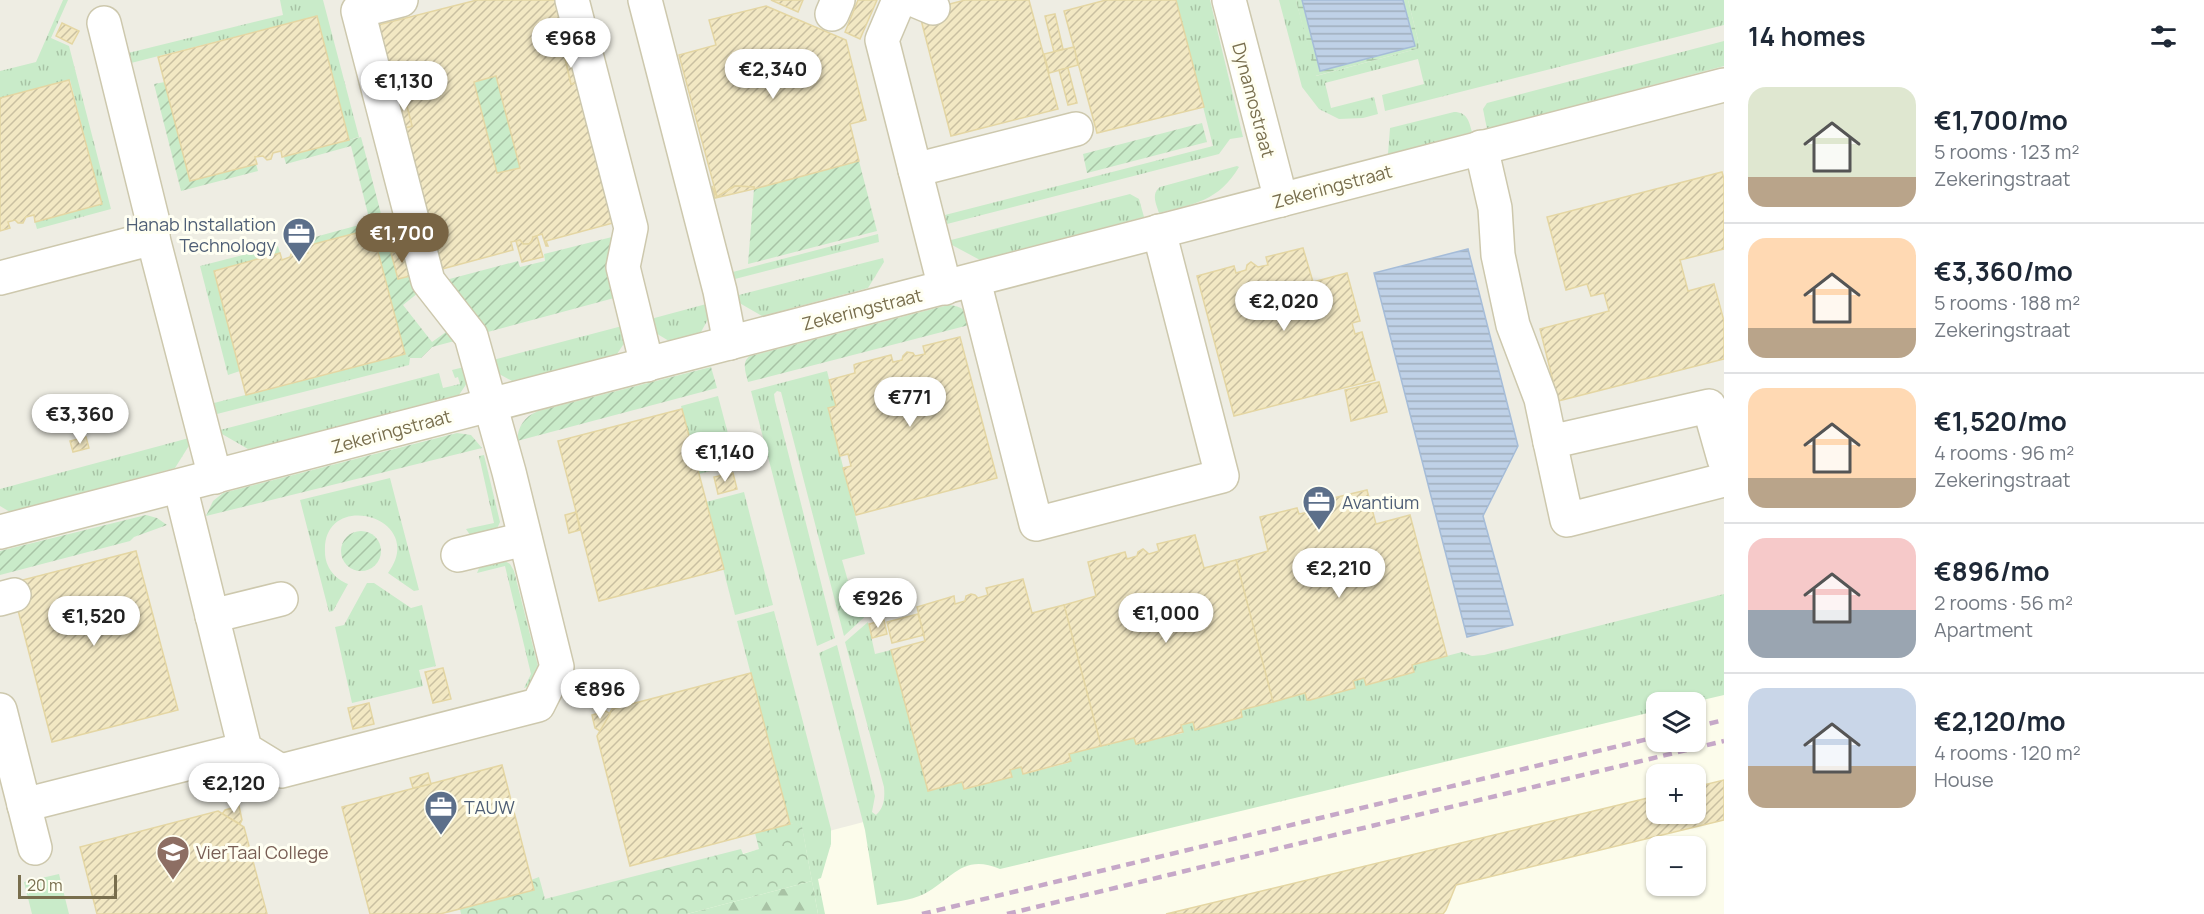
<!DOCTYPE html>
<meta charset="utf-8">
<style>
:root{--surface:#fff;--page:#f2f2f3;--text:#1f2937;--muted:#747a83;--line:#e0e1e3;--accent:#786444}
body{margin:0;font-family:Manrope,sans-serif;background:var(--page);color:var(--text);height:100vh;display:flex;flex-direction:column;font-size:22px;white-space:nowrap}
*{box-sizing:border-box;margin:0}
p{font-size:20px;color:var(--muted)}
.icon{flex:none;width:33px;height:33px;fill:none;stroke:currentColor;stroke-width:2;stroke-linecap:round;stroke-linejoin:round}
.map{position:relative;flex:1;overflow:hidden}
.drawer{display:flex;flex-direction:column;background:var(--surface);width:480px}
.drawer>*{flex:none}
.fabs{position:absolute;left:1646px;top:692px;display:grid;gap:12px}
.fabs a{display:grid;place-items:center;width:60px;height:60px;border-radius:12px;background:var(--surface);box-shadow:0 2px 4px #0004;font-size:30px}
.scale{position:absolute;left:18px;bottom:15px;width:99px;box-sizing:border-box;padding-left:6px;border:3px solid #786e4d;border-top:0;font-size:16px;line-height:21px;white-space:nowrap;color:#786e4d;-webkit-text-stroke:4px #fffff2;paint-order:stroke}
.price{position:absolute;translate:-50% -51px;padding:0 14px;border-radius:21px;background:#fff;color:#222;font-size:20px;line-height:39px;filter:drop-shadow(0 2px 3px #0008)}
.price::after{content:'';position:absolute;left:50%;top:36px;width:18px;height:14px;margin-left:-9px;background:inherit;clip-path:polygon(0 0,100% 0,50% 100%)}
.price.current{background:var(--accent);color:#fff}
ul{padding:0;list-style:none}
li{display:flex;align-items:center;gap:18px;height:150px;padding:0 24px}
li+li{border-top:2px solid var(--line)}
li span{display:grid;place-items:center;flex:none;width:168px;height:120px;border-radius:18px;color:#555}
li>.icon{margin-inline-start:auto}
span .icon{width:72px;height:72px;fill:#fffc;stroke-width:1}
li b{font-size:26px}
h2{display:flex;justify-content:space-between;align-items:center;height:72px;padding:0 24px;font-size:26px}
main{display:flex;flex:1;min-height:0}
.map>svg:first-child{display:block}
.industrial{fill:#eeede3}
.grass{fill:url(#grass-tufts)}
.forest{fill:url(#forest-firs)}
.wetland{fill:url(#wetland-marsh)}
.park{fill:url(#park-crowns)}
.garden{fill:url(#garden-furrows)}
.pitch{fill:#c9ebc9}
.water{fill:url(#water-rules);stroke:#a5bcd8;stroke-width:1.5}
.building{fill:url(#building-hatch);stroke:#e4d6a3;stroke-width:1.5;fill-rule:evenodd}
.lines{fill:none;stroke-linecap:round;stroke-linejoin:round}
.minor-casing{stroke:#cdc8ad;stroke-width:36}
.minor{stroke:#fff;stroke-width:33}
.rail{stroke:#c6a8c8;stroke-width:4.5;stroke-dasharray:9 6;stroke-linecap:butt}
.labels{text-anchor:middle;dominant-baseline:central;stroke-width:6;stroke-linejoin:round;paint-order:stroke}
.street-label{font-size:18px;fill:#786e4d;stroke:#fffff2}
.service-label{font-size:18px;fill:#4e5e75;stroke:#fffff2;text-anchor:start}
.education-label{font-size:18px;fill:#785e54;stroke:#fffff2;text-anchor:start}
</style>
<main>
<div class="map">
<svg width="1724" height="914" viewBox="0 0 1724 914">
<defs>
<pattern id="grass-tufts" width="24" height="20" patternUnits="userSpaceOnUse" patternTransform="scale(1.5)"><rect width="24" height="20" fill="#c9ebc9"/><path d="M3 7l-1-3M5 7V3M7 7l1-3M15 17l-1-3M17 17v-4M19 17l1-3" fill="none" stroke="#a8c3a5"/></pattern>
<pattern id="forest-firs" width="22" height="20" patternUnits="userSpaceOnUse" patternTransform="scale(1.5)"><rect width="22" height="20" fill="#c9ebc9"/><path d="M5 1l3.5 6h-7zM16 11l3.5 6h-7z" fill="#a8c3a5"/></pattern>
<pattern id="wetland-marsh" width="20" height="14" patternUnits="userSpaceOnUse" patternTransform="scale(1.5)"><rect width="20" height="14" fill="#c9ebc9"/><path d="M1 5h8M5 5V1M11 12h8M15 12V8" fill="none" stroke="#a8c3a5"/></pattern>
<pattern id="park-crowns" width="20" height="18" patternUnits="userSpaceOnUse" patternTransform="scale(1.5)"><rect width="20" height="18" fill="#c9ebc9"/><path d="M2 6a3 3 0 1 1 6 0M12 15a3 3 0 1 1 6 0" fill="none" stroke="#a8c3a5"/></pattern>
<pattern id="garden-furrows" width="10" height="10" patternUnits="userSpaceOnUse" patternTransform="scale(1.5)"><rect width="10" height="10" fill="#c9ebc9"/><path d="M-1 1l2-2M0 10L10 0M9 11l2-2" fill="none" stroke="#a8c3a5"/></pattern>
<pattern id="water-rules" width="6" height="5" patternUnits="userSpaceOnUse" patternTransform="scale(1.5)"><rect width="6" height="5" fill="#bfd1e7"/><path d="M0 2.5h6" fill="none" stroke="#a0aebd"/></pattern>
<pattern id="building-hatch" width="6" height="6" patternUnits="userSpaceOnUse" patternTransform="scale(1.5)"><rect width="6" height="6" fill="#f2e8c3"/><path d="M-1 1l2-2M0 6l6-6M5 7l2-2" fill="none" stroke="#c9c0a1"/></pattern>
</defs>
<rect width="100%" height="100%" fill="#fcfceb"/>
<polygon class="industrial" points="0,0 1724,0 1724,597 512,914 0,914"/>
<g class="grass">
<polygon points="63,0 68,0 51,38 69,46 111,209 37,229 35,222 102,204 70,80 0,98 0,71 36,62"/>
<polygon points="280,0 323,0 359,137 349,140 317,16 127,64 124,54 283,15"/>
<polygon points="1176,0 1210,0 1243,137 1230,139 1219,154 947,224 945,215 1213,146"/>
<polygon points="1279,0 1296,0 1316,76 1420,48 1408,0 1724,0 1724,25 1385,111 1382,95 1424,84 1418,59 1325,83 1331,108 1374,97 1378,114 1363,118 1339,119 1319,109 1302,87"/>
<polygon points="1724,41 1724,66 1487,129 1483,109 1487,103"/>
<path d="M 1454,112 C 1467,112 1469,121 1472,132 L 1388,154 L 1390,128 Z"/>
<path d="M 1237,166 L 1239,167 C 1219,201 1194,204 1159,213 C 1156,203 1151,194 1160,187 Z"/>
<polygon points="1130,194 1139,199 1144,217 980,260 952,245 951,240"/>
<polygon points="878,234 879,242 731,280 729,273"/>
<polygon points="278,246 280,253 214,271 240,371 228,375 200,266"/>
<polygon points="883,258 884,262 868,288 762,316 736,301 735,296"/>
<polygon points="710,303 712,312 701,332 669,341 654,332 647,320"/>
<polygon points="626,325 629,336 617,354 609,357 512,381 492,370 489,361"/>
<polygon points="405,354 410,358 409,365 217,414 214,403"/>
<polygon points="468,366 471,377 459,395 267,445 248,449 222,434 220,430 439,373 443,388 460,384 458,377 455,378 452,370"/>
<polygon points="827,371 836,406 829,408 829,411 865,554 842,560 850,588 873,582 878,602 873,609 844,636 781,392 777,391 774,394 775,401 835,638 817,646 751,391"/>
<polygon points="718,396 736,464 699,474 681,406"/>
<polygon points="189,438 190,444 175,468 10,512 0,506 0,489"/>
<polygon points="484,455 500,522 496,531 470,535 466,529 494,523 479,456"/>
<path d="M 390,478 L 419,590 L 414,591 L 388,573 C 429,517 322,488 325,552 C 325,567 335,579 348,584 L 333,611 L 329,612 L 300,500 Z"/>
<polygon points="744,492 773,605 735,615 706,502"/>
<polygon points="500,558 510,564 514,571 538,666 538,675 530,686 524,688 531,674 505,566 477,573 480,566"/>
<polygon points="367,583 374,583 411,608 422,605 436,666 419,670 423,686 352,703 335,627 344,625"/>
<path d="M 1724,594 L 1724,695 L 1694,702 L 1656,702 L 1656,711 L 1000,869 C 963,853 952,879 924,894 C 910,901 892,902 877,905 L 865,830 L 819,653 L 837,645 L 875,796 L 872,812 L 876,815 C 884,808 885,798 884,787 L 845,642 L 868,622 L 875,654 L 891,650 L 928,791 L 962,782 L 964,789 L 967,788 L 1011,777 L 1010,770 L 1021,767 L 1024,774 L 1068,763 L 1070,761 L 1069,754 L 1134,738 L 1136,744 L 1183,733 L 1181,725 L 1193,722 L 1195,729 L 1242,716 L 1241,710 L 1305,693 L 1307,697 L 1355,688 L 1353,681 L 1364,678 L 1367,684 L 1411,673 L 1414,672 L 1412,665 L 1462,652 L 1472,656 L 1484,655 Z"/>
<polygon points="774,611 831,829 831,844 821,878 818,879 825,914 818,914 801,822 790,824 737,621"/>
</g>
<polygon class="forest" points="812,881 818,914 687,914"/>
<polygon class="wetland" points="1296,0 1302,0 1321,71 1415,46 1403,0 1408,0 1420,48 1315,76"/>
<polygon class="park" points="801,821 812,881 687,914 461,914 460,909 534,890 531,880 539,877 545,899 741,849 743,854 759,849 755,833"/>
<g class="garden">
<polygon points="496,76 520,168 497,173 474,82"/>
<polygon points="165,82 190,181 256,164 258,171 181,191 154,84"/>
<polygon points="1202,123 1207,142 1087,173 1083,154"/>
<polygon points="361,137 398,279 414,275 423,289 403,305 432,342 453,327 462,339 432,347 421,358 410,358 405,354 372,230 306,246 304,240 370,222 351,146 286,164 284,157"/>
<polygon points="859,161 877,231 748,264 754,189"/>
<polygon points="620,235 618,297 484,333 442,281 518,261 520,267 545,261 544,254"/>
<path d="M 948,305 C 962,306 968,311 973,324 L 748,382 C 746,373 741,362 750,356 Z"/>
<path d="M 711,367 L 717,388 L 517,441 C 518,426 524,417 538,411 Z"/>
<polygon points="457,433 471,435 482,448 206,516 213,501 223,493"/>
<polygon points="146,515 157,518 167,525 134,537 130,541 0,575 0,551"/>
<circle cx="361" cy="551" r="20"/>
</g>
<polygon class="pitch" points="59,874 69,914 32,914 24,882"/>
<g class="water">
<polygon points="1302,0 1403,0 1415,46 1320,71"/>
<polygon points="1468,249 1518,446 1483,516 1513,625 1467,637 1374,273"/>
</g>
<g class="building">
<path d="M 477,0 L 557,0 L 571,53 L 564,54 L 571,84 L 579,82 L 613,223 L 546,241 L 548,246 L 546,246 L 542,234 L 533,237 L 532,241 L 529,244 L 523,244 L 520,240 L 511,242 L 513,250 L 442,269 L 405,128 L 412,126 L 404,95 L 397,98 L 378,25 ZM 496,76 L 520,168 L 497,173 L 474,82 Z"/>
<polygon points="771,0 803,0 798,12"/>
<polygon points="858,0 877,0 860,39 845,32"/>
<polygon points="965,0 1029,0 1058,109 951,136 919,12"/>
<polygon points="1106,0 1176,0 1204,107 1097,133 1064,11"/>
<polygon points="766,6 846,40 866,120 850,124 859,161 754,189 754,187 734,186 717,197 679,55 716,45 709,20"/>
<polygon points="1055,14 1063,49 1054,52 1045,16"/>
<polygon points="317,16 349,140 282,157 281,151 273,153 271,159 267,160 263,156 255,157 257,164 190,181 158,57"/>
<polygon points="62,23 79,31 72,44 56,36"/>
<polygon points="1074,47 1078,65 1049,73 1044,54"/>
<polygon points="571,53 579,82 571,84 564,54"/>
<polygon points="1068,68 1077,103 1068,105 1059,70"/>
<polygon points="69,80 102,204 35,222 34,215 26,217 23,223 18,223 15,220 8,222 10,228 0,231 0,98"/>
<polygon points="404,95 412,126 405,128 397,98"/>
<polygon points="1722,172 1724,179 1724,249 1680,260 1688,291 1714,284 1724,321 1724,359 1558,401 1540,329 1609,311 1604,293 1591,296 1587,284 1566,290 1547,217"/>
<polygon points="712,186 717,197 735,186 754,187 754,189 715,198"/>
<polygon points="372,229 405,354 246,395 214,271 280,253 282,260 290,257 292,252 296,252 300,255 308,253 306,246"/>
<polygon points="537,236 543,257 522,262 516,241 520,240 523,244 529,244 532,241 533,237"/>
<polygon points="1303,248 1313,282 1347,273 1360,321 1352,323 1355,334 1362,332 1375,380 1234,416 1197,276 1234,266 1236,273 1246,270 1247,265 1251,262 1258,267 1268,265 1266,257"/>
<polygon points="407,249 414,275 398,279 391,253"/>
<polygon points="960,337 997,478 856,515 843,468 851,466 848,454 840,456 829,411 828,408 836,406 829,380 855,373 854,365 856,364 891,355 893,362 902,360 903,356 907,352 913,353 915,356 925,354 923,346"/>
<polygon points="1379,382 1387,412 1351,421 1345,390"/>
<polygon points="682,409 724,569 599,601 558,441"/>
<polygon points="86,437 89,448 73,452 70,441"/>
<polygon points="733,473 737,489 718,494 714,477"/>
<polygon points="1367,490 1376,524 1410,515 1447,656 1412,665 1414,672 1411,673 1366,685 1364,678 1353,681 1355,688 1310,700 1307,700 1305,693 1273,702 1236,560 1268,551 1260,517 1297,508 1299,514 1309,512 1309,508 1313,504 1318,505 1321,509 1331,506 1329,499"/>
<polygon points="576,512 580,530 569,533 565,515"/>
<polygon points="1195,535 1204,568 1236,560 1273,702 1241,710 1242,717 1239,718 1195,730 1193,722 1181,725 1183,732 1136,744 1134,738 1101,746 1064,605 1096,596 1088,562 1125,552 1127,559 1137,556 1138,552 1143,549 1149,554 1159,551 1157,544"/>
<polygon points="136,551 178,710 52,742 11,583"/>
<polygon points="1023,579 1032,613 1064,605 1101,746 1069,754 1071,761 1068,762 1023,774 1021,767 1010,770 1012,777 964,789 962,782 928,791 891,650 925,641 917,607 954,596 955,604 965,601 966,596 971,594 975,595 978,598 988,595 986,588"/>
<polygon points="918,614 924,635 892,643 887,622"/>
<polygon points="884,620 887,634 872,638 869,624"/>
<polygon points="443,668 451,699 433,703 425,672"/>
<polygon points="751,673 790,824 630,866 597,736 612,709"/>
<polygon points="369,703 374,724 353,729 348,708"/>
<polygon points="606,711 610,714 600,731 595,728 592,715"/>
<polygon points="502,765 534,890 440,914 370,914 342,807"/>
<polygon points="428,773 431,784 413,788 410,778"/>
<polygon points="1724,780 1724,820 1456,885 1446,910 1443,914 1166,914 1656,796 1656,813 1695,813 1695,787"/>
<polygon points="239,806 242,820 240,824 222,814 225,810"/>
<polygon points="218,811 244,827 267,914 97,914 80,847"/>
</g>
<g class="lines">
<g class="minor-casing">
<g id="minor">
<polyline points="572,0 631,228 623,267 647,365"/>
<polyline points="645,0 720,291 730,343"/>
<polyline points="899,0 882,40 945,288"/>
<polyline points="914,0 933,8"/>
<polyline points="1229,0 1281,200"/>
<polyline points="832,14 838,0"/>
<polyline points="104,23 153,222 153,238"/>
<polyline points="1481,147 1495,208 1498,255 1513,325 1541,399 1550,442 1709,406 1724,459"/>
<polyline points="915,170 1076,129"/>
<polyline points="0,278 153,238 215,477"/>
<polyline points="974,281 1036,524 1222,476 1159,231"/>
<polyline points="1550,442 1567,520 1724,480"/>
<polyline points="180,486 245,749 281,771 538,705 557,667 509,472 471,336 428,281 358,11 401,0"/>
<polyline points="0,532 1724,85"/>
<polyline points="458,555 525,539"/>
<polyline points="0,599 14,595"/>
<polyline points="212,616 281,599"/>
<polyline points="0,710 35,848"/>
<polyline points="24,805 245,749"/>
</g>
</g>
<use href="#minor" class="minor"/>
<g class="rail">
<polyline points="1695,727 1724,720"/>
<polyline points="922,914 1656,737"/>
<polyline points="1007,914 1724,741"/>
</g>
</g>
<defs>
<g id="office-pin" transform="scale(1.725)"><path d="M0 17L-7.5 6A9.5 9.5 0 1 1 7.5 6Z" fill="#5c6f8a" stroke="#fffff2"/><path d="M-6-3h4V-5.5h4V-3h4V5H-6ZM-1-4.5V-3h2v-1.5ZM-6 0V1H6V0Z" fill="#fff"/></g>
<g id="school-pin" transform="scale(1.725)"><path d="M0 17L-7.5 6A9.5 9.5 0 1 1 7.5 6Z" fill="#8d6e63" stroke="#fffff2"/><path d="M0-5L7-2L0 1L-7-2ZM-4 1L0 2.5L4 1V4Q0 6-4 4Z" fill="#fff"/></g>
</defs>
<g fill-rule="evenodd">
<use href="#office-pin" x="299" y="234"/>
<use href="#office-pin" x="1319" y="502"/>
<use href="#office-pin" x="441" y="807"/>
<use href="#school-pin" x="173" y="852"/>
</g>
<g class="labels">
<g class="street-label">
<text transform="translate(1254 100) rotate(75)">Dynamostraat</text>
<text transform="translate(1332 186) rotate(-15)">Zekeringstraat</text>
<text transform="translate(862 309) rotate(-14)">Zekeringstraat</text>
<text transform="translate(391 431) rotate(-15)">Zekeringstraat</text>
</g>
<g class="service-label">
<text x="276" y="224" text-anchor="end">Hanab Installation<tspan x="276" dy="21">Technology</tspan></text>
<text x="1342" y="502">Avantium</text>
<text x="464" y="807">TAUW</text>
</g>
<g class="education-label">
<text x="196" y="852">VierTaal College</text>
</g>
</g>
</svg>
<div class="fabs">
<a><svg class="icon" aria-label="layers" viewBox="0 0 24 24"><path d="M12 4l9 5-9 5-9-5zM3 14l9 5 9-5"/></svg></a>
<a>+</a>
<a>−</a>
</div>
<div class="scale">20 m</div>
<b class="price" style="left:571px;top:69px">€968</b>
<b class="price" style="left:773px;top:100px">€2,340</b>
<b class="price" style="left:404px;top:112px">€1,130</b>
<b class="price current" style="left:402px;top:264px">€1,700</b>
<b class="price" style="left:1284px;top:332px">€2,020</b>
<b class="price" style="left:910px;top:428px">€771</b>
<b class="price" style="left:80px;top:445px">€3,360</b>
<b class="price" style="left:725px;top:483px">€1,140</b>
<b class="price" style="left:1339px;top:599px">€2,210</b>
<b class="price" style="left:878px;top:629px">€926</b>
<b class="price" style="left:1166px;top:644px">€1,000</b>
<b class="price" style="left:94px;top:647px">€1,520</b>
<b class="price" style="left:600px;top:720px">€896</b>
<b class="price" style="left:234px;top:814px">€2,120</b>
</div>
<section class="drawer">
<h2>14 homes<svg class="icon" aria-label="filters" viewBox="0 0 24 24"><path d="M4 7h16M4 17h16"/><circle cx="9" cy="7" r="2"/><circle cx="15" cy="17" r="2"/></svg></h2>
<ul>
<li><span style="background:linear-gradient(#dfe7d0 75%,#b9a48a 0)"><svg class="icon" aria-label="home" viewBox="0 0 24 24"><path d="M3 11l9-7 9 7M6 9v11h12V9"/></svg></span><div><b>€1,700/mo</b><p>5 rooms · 123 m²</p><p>Zekeringstraat</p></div></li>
<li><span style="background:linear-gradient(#ffd9b3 75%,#b9a48a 0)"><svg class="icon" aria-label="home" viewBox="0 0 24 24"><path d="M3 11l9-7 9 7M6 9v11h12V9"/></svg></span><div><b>€3,360/mo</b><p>5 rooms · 188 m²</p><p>Zekeringstraat</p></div></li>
<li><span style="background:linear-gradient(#ffd9b3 75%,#b9a48a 0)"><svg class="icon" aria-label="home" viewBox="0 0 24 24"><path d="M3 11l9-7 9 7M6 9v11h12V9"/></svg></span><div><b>€1,520/mo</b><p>4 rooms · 96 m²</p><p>Zekeringstraat</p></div></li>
<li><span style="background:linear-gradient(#f6c9c9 60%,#9aa5b1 0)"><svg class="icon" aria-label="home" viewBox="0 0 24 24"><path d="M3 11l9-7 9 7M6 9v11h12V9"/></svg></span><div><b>€896/mo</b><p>2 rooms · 56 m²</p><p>Apartment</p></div></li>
<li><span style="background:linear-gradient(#c9d6e8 65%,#b9a48a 0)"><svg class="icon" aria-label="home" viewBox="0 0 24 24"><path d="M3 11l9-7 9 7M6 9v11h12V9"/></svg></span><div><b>€2,120/mo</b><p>4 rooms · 120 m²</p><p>House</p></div></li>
</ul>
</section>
</main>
